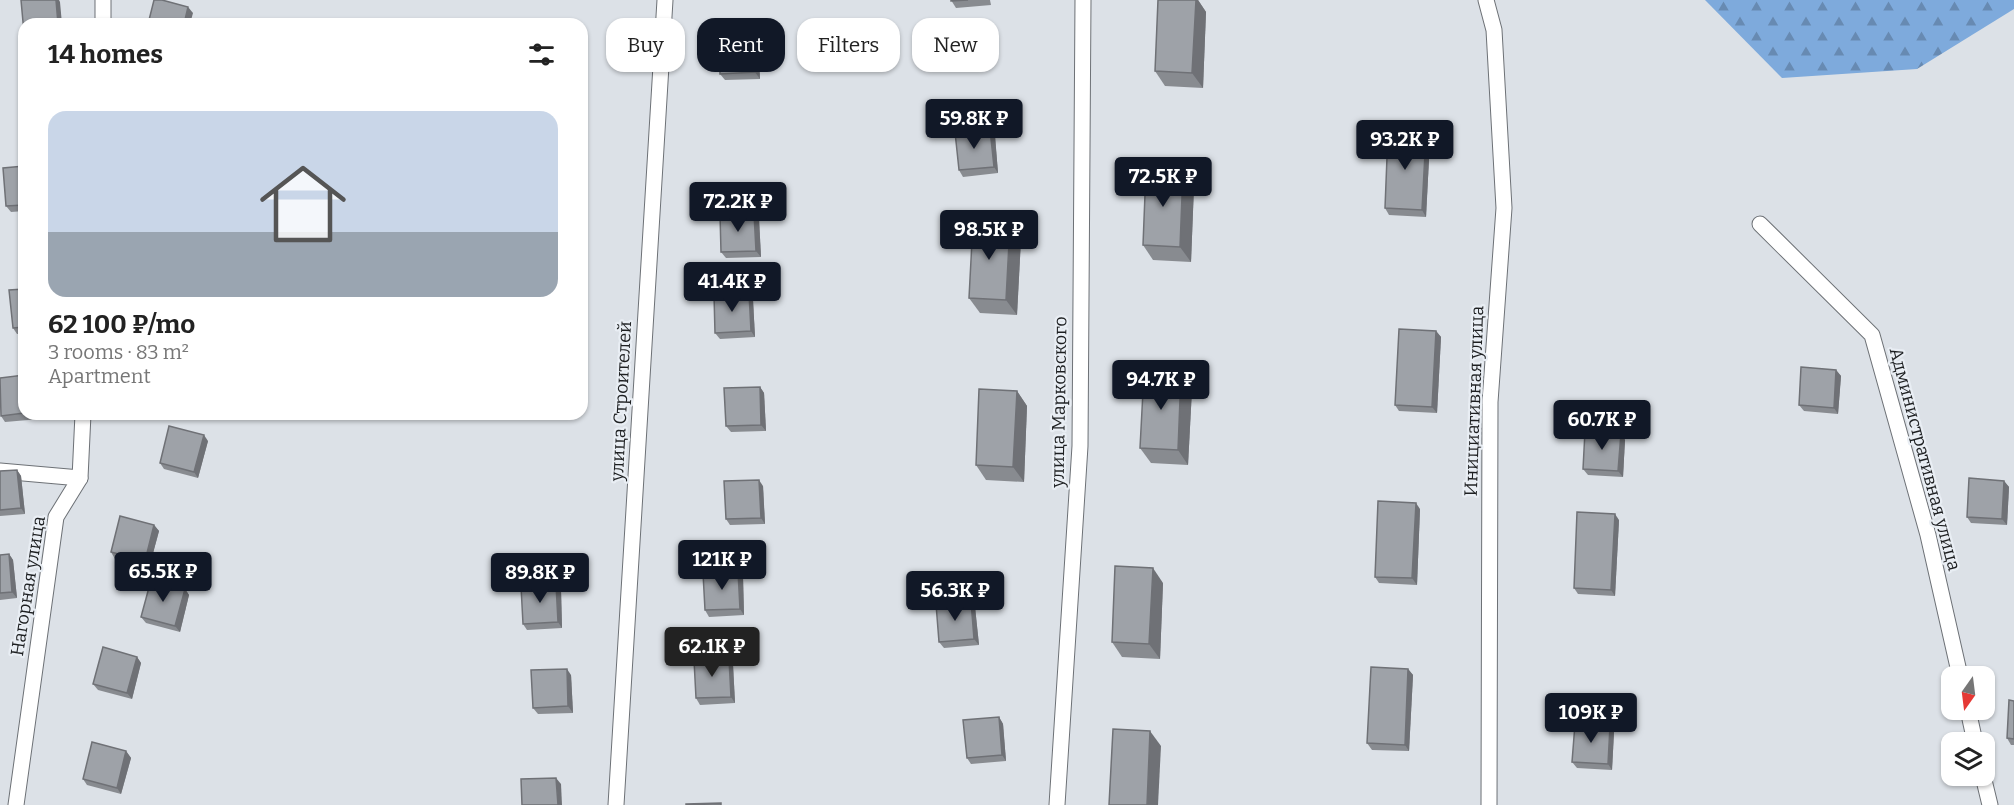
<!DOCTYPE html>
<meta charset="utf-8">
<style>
:root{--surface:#fff;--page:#f6f6f6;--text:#222;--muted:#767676;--accent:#111827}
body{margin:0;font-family:Bitter,serif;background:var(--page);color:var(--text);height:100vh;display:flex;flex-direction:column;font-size:22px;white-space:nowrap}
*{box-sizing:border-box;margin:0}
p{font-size:20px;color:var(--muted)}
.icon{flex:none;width:33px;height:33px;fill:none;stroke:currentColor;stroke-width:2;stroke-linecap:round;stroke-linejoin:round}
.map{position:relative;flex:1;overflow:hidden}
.details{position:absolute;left:18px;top:18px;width:570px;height:402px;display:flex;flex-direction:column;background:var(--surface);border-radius:18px;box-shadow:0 2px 4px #0004}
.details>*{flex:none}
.hud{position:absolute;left:606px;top:18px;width:570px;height:54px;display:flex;gap:12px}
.needle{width:39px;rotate:194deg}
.fabs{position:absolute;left:1941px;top:666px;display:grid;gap:12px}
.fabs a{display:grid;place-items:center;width:54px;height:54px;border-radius:12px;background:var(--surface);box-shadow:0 2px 4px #0004;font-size:30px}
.price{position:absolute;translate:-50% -51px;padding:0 14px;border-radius:6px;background:var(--accent);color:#fff;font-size:20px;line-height:39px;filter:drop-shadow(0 2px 3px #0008)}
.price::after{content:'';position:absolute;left:50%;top:36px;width:18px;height:14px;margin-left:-9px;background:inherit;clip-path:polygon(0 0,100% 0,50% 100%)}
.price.on{background:#222;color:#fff}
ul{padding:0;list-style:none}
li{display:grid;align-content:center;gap:12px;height:318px;padding:0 30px}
li span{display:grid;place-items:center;height:186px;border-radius:18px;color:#555}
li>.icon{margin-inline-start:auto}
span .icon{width:108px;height:108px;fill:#fffc;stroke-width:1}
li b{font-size:26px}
h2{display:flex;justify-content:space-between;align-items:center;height:72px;padding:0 30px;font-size:26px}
.tag{padding:0 21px;border-radius:18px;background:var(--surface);box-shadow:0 2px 4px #0004;font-size:21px;line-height:54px}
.tag.on{background:var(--accent);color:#fff}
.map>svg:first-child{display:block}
.forest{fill:url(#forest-firs)}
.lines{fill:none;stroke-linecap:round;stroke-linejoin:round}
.lane-casing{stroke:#6d7176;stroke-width:17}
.lane{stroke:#fff;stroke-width:15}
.wall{fill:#888b90}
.shaded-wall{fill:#6f7176}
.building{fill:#9ea2a8;stroke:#6f7176;stroke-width:1.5}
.labels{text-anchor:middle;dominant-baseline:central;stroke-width:4.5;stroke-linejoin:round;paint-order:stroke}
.street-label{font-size:18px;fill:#1d1f21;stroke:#e9eef4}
</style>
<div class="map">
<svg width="2014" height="805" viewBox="0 0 2014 805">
<defs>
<pattern id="forest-firs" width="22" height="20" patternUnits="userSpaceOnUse" patternTransform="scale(1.5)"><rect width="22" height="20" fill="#7eaadc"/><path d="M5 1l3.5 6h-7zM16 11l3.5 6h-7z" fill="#678ab2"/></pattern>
</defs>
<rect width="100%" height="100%" fill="#dce1e7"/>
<polygon class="forest" points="1705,0 2014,0 2014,9 1917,69 1782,78"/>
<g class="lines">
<g class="lane-casing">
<g id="lane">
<polyline points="1486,0 1494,30 1504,208 1490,402 1489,805"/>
<polyline points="103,24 103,0"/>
<polyline points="1760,224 1872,335 1928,535 1960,676"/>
<polyline points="0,471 80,478"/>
<polyline points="1968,710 1975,742"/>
<polyline points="1983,776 1990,805"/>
<polyline points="16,805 56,517 80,478 83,414"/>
<polyline points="616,805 665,0"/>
<polyline points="1057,805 1080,446 1083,0"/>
</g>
</g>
<use href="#lane" class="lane"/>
</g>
<g class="wall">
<polygon points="951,0 990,0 991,5 956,8"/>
<polygon points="1158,0 1198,0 1206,12 1203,88 1165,86 1155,71"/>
<polygon points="758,41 760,79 725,80 720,74"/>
<polygon points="995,136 998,173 963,177 959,170"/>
<polygon points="1430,140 1426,217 1389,215 1385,208"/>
<polygon points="24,166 24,211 11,212 6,206"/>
<polygon points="1194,186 1191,262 1153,260 1143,245"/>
<polygon points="754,213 759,219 761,257 726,258 721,252"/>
<polygon points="1021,239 1017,315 980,313 969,298"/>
<polygon points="24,289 24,334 17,334 13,328"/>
<polygon points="749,293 753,300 755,337 720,339 715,333"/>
<polygon points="1436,331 1441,337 1437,413 1399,411 1395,405"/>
<polygon points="1836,370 1841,376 1838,414 1804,411 1799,405"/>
<polygon points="24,375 24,414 40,414 40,419 5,422 1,416"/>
<polygon points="760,387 764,393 766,431 731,432 726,426"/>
<polygon points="1192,389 1188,465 1151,463 1140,448"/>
<polygon points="1017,391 1027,406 1024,482 986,480 976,465"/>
<polygon points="1621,433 1625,440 1623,477 1588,475 1583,469"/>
<polygon points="208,441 198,478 164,469 160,463"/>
<polygon points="17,470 21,476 25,514 0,516 0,471"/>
<polygon points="2004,481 2009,487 2007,525 1971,523 1967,517"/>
<polygon points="763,486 765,524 730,525 726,519"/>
<polygon points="1420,509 1417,585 1379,583 1375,577"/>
<polygon points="1619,520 1615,596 1578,594 1574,588"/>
<polygon points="154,525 159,531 149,568 115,559 111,552"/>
<polygon points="9,554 13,560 17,598 0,600 0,555"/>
<polygon points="738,571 743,577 744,615 709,617 705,610"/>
<polygon points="1163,583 1160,659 1122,657 1112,642"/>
<polygon points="556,584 561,590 562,628 527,630 523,624"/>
<polygon points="185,589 189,595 180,632 146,623 141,617"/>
<polygon points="971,601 975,607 979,645 944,648 939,642"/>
<polygon points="137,657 141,663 132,699 98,690 93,684"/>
<polygon points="729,659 733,665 735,703 700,705 696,698"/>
<polygon points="1408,669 1413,675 1409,751 1372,750 1367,743"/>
<polygon points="571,675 573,713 538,714 533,708"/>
<polygon points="2014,701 2014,745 2011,745 2007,738"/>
<polygon points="999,717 1003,724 1006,761 971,764 967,758"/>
<polygon points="1614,732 1612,770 1577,768 1572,762"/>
<polygon points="126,751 131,758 121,794 87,785 83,779"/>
</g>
<g class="shaded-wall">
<polygon points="56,0 59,0 60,2 62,24 58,24"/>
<polygon points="1196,0 1198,0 1206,12 1203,88 1192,73"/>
<polygon points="188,7 193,13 190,24 184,24"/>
<polygon points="754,34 758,41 760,79 755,72"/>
<polygon points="990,129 995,136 998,173 994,167"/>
<polygon points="1426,134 1430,140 1426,217 1422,210"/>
<polygon points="1183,171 1194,186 1191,262 1180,247"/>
<polygon points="754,213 759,219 761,257 756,251"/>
<polygon points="1010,224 1021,239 1017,315 1006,300"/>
<polygon points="749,293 753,300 755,337 751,331"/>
<polygon points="1436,331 1441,337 1437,413 1432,407"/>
<polygon points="1836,370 1841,376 1838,414 1834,408"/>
<polygon points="1181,374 1192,389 1188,465 1178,450"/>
<polygon points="760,387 764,393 766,431 761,425"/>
<polygon points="1017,391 1027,406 1024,482 1013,467"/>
<polygon points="1621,433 1625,440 1623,477 1618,471"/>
<polygon points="204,435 208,441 198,478 194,472"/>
<polygon points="17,470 21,476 25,514 21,508"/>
<polygon points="759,480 763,486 765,524 761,518"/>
<polygon points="2004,481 2009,487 2007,525 2002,519"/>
<polygon points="1416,503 1420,509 1417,585 1412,578"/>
<polygon points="1615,514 1619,520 1615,596 1611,590"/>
<polygon points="154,525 159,531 149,568 145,561"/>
<polygon points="9,554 13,560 17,598 12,592"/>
<polygon points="1153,568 1163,583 1160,659 1149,644"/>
<polygon points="738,571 743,577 744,615 740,609"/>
<polygon points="556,584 561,590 562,628 558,622"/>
<polygon points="185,589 189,595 180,632 175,626"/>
<polygon points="971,601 975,607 979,645 974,639"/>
<polygon points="137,657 141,663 132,699 127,693"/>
<polygon points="729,659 733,665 735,703 731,697"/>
<polygon points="567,669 571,675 573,713 568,706"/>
<polygon points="1408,669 1413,675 1409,751 1405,745"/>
<polygon points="999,717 1003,724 1006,761 1002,755"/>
<polygon points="1610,726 1614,732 1612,770 1608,764"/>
<polygon points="1150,731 1161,746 1158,805 1147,805"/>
<polygon points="126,751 131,758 121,794 117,788"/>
<polygon points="556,778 561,784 562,805 558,805"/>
</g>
<g class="building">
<polygon points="21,0 56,0 58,24 24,24 24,33"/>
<polygon points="154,0 162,0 188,7 184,24 148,24"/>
<polygon points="951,0 968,0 951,1"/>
<polygon points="1158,0 1196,0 1192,73 1155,71"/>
<polygon points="754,34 755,72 720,74 719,36"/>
<polygon points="990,129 994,167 959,170 955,132"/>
<polygon points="1388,132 1426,134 1422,210 1385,208"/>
<polygon points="24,166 24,205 6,206 3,168"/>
<polygon points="1146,169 1183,171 1180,247 1143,245"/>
<polygon points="754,213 756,251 721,252 720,214"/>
<polygon points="973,222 1010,224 1006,300 969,298"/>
<polygon points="24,289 24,327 13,328 9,290"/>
<polygon points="749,293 751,331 715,333 714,295"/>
<polygon points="1399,329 1436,331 1432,407 1395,405"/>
<polygon points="1801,367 1836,370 1834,408 1799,405"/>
<polygon points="1144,372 1181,374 1178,450 1140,448"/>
<polygon points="24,375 24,413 1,416 0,378"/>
<polygon points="760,387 761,425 726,426 724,388"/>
<polygon points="979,389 1017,391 1013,467 976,465"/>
<polygon points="169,426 204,435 194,472 160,463"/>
<polygon points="1585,431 1621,433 1618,471 1583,469"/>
<polygon points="17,470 21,508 0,510 0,471"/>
<polygon points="1969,478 2004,481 2002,519 1967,517"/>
<polygon points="759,480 761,518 726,519 724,481"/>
<polygon points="1378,501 1416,503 1412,578 1375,577"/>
<polygon points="1577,512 1615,514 1611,590 1574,588"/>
<polygon points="120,516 154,525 145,561 111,552"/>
<polygon points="9,554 12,592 0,593 0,555"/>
<polygon points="1115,566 1153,568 1149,644 1112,642"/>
<polygon points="738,571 740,609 705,610 703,573"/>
<polygon points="151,580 185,589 175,626 141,617"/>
<polygon points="556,584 558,622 523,624 521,586"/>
<polygon points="971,601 974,639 939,642 936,604"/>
<polygon points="103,647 137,657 127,693 93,684"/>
<polygon points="729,659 731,697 696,698 694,660"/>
<polygon points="1371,667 1408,669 1405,745 1367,743"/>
<polygon points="567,669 568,706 533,708 531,670"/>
<polygon points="2009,700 2014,701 2014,739 2007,738"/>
<polygon points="999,717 1002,755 967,758 963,720"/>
<polygon points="1575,724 1610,726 1608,764 1572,762"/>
<polygon points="1113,729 1150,731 1147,805 1109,805"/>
<polygon points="92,742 126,751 117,788 83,779"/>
<polygon points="556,778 558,805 522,805 521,779"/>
<polygon points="721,803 721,805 686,805 686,804"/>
</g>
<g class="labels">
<g class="street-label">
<text transform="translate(621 401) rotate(-87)">улица Строителей</text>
<text transform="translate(1474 401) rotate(-88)">Инициативная улица</text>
<text transform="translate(1059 402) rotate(-89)">улица Марковского</text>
<text transform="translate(1925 459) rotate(75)">Административная улица</text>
<text transform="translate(28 586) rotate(-81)">Нагорная улица</text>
</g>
</g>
</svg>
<div class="fabs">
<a><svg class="needle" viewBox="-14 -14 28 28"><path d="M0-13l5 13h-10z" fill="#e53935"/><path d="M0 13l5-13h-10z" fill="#767676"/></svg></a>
<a><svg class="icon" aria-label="layers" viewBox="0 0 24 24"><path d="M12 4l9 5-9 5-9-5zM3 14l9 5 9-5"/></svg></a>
</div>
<b class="price" style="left:974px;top:150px">59.8K ₽</b>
<b class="price" style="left:1405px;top:171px">93.2K ₽</b>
<b class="price" style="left:1163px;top:208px">72.5K ₽</b>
<b class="price" style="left:738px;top:233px">72.2K ₽</b>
<b class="price" style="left:989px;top:261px">98.5K ₽</b>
<b class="price" style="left:732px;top:313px">41.4K ₽</b>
<b class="price" style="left:1161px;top:411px">94.7K ₽</b>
<b class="price" style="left:1602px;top:451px">60.7K ₽</b>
<b class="price" style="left:722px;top:591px">121K ₽</b>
<b class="price" style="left:163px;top:603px">65.5K ₽</b>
<b class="price" style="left:540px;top:604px">89.8K ₽</b>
<b class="price" style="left:955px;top:622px">56.3K ₽</b>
<b class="price on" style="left:712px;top:678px">62.1K ₽</b>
<b class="price" style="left:1591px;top:744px">109K ₽</b>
<div class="hud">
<a class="tag">Buy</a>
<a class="tag on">Rent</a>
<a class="tag">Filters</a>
<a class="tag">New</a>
</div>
<section class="details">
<h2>14 homes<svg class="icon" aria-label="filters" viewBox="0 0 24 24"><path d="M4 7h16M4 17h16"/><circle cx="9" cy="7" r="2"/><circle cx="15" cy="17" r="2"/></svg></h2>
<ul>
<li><span style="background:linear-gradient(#c9d6e8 65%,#9aa5b1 0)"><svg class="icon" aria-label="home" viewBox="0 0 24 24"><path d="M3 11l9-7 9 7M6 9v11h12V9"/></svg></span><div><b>62 100 ₽/mo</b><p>3 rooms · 83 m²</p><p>Apartment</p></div></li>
</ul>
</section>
</div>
